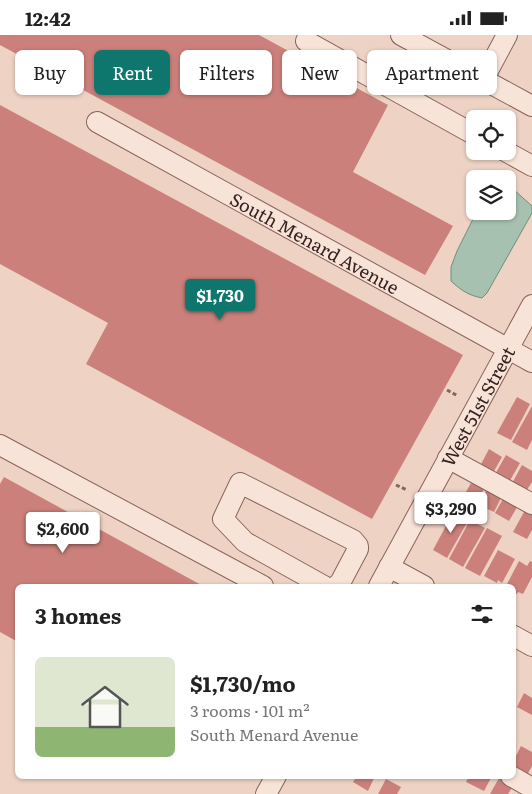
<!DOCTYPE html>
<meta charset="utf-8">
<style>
:root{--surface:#fff;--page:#f2f2f2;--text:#222;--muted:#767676;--line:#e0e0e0;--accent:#0f766e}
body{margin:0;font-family:Literata,serif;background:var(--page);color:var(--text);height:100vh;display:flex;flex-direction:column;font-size:19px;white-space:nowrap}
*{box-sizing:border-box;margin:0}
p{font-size:16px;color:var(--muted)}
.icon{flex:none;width:28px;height:28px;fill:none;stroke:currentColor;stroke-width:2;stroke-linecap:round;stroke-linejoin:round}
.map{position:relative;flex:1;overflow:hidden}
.sheet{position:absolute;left:15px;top:549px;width:501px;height:195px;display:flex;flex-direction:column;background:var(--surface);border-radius:8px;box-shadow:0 1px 4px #0004}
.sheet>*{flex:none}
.guide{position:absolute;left:15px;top:15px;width:502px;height:45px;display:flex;gap:10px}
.fabs{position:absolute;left:466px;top:75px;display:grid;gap:10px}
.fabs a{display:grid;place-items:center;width:50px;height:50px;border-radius:8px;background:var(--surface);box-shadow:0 1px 4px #0004;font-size:25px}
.price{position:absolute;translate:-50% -42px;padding:0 11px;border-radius:5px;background:#fff;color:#222;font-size:16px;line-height:32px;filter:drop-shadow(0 1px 2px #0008)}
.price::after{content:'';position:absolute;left:50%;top:30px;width:15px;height:11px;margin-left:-8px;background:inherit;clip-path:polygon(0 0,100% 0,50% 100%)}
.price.active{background:var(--accent);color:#fff}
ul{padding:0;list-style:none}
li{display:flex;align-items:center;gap:15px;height:125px;padding:0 20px}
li+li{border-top:1px solid var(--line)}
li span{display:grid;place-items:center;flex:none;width:140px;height:100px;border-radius:8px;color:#555}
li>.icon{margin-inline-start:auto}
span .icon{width:60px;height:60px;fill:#fffc;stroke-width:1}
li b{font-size:21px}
h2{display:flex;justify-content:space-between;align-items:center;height:60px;padding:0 20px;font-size:21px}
.tag{padding:0 18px;border-radius:8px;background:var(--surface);box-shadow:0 1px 4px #0004;font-size:18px;line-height:45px}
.tag.active{background:var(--accent);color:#fff}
.status{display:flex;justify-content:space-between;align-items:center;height:35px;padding:0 25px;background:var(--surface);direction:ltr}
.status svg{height:14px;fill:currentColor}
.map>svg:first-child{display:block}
.water{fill:#a6c1b0;stroke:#6d8f7b}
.building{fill:#cb807b}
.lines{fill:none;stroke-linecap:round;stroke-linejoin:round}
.minor-casing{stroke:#88635b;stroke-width:22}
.path{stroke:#88635b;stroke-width:3;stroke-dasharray:4 2.5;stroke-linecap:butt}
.minor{stroke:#f8e3d8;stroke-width:20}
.labels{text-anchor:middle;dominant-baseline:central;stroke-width:4;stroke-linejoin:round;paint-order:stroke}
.street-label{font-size:18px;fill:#38221f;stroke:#f5e0d4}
</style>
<div class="status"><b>12:42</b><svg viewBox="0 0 49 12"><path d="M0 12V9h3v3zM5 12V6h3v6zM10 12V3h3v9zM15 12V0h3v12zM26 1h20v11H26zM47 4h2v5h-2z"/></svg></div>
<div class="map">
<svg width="532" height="759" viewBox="0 0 532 759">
<rect width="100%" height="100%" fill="#eed3c4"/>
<path class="water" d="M 508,152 L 513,154 L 532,171 L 532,178 L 487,258 L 482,263 C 468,260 462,256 451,246 L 451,232 L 457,216 L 477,176 L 508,176 Z"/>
<g class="building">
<polygon points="0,0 259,0 388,70 353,137 453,191 425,240 0,10"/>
<polygon points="0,70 463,320 372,484 86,329 108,288 0,229"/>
<polygon points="517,362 530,369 511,405 497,398"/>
<polygon points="532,371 532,405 527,415 512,407"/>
<polygon points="489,414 502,422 493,438 480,431"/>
<polygon points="506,420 520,428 508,449 494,441"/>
<polygon points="522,430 532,436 532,447 525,458 511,450"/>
<polygon points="4,442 203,551 18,551 18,607 0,597 0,449"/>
<polygon points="471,448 484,454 475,471 462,464"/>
<polygon points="487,454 502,461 494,477 479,470"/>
<polygon points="504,462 519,469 509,486 495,478"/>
<polygon points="525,475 532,479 532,495 527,504 513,497"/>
<polygon points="454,476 469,484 447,523 433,515"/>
<polygon points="470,485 485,493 463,532 449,524"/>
<polygon points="487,493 502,501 480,541 465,533"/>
<polygon points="498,515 515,524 502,548 498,545 497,548 484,541"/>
<polygon points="519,526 527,531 530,526 532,527 532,542 523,559 518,557 517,559 514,558 514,551 506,551"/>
<polygon points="524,658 532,663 532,680 517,672"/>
<polygon points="521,711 532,717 532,731 527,740 514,732 514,725"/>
<polygon points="357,741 375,741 368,756 353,747"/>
<polygon points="469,741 492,741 484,756 466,747"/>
<polygon points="499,743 513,751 508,759 490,759"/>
<polygon points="386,744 401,752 397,759 378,759"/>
</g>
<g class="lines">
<g class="minor-casing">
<g id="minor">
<polyline points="401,0 532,71"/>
<polyline points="306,6 475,100"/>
<polyline points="483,45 507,0"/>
<path id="s1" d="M 97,87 L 532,327"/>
<polyline points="505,116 532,131"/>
<polyline points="0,410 263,551"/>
<polyline points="448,423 532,469"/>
<polyline points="389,532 424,551"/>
<polyline points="324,551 245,507 223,484 240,448 353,505 358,511 358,514 340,548 336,551"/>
<path id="s2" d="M 379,551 L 532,270"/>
<polyline points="514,601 532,611"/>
<polyline points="511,741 532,753"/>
<polyline points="266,759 276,741"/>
</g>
</g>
<g class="path">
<polyline points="447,355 458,361"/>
<polyline points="396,450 407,455"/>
</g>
<use href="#minor" class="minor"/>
</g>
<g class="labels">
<g class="street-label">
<text stroke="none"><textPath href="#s1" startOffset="249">South Menard Avenue</textPath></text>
<text stroke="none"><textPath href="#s2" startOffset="205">West 51st Street</textPath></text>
</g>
</g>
</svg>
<div class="fabs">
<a><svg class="icon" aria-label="locate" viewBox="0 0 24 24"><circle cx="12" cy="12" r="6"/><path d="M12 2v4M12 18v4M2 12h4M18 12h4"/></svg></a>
<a><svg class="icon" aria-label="layers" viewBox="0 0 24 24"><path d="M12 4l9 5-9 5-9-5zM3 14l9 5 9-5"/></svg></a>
</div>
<b class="price active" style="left:220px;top:286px">$1,730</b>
<b class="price" style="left:451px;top:499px">$3,290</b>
<b class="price" style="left:63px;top:519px">$2,600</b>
<div class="guide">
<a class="tag">Buy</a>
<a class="tag active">Rent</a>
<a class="tag">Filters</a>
<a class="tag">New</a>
<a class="tag">Apartment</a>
</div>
<section class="sheet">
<h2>3 homes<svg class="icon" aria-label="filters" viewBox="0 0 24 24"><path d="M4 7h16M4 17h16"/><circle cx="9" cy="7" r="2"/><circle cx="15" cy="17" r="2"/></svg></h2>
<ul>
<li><span style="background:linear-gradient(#dfe7d0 70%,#8fb573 0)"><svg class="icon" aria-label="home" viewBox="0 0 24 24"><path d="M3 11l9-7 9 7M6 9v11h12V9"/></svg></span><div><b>$1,730/mo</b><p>3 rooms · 101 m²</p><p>South Menard Avenue</p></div></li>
</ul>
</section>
</div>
